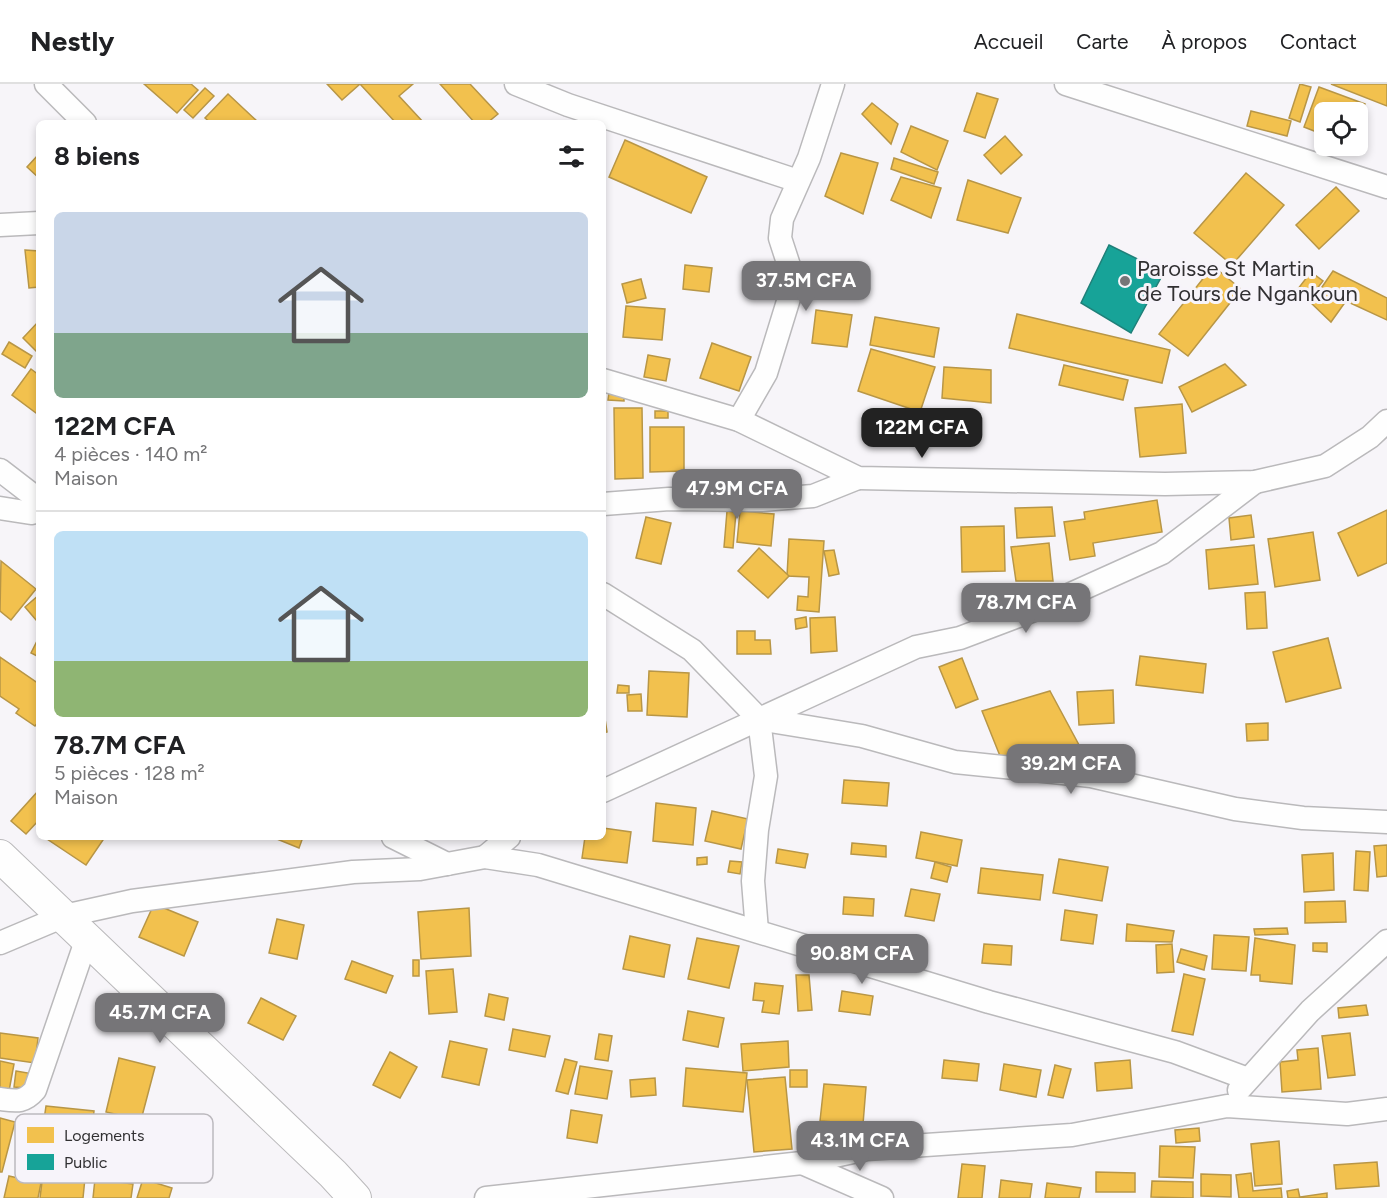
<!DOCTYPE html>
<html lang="fr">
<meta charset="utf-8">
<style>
:root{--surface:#fff;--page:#f2f2f2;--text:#202124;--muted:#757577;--line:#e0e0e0;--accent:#767578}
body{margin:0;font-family:Figtree,sans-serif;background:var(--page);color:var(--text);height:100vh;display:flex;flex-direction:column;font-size:22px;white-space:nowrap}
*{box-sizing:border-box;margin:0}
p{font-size:20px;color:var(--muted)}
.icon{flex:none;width:33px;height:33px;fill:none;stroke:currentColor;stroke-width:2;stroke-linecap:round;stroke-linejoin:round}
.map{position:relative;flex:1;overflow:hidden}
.details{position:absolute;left:36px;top:36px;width:570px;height:720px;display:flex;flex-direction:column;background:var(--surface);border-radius:9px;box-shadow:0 3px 9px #0003}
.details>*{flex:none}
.buttons{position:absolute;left:1314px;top:18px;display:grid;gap:12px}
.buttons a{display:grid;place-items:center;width:54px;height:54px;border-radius:9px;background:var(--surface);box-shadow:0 3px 9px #0003;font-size:30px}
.price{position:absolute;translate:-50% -51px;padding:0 14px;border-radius:12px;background:var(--accent);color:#fff;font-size:20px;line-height:39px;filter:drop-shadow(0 2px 3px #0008)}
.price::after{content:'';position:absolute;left:50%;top:36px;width:18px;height:14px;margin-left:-9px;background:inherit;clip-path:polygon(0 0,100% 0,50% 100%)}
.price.current{background:#222;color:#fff}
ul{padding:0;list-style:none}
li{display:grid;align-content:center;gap:12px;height:318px;padding:0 18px}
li+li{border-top:2px solid var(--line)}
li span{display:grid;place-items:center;height:186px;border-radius:9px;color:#555}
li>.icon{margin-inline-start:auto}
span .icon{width:108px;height:108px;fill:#fffc;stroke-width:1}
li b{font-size:26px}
h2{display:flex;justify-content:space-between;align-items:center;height:72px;padding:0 18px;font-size:26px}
header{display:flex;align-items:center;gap:36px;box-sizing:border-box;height:84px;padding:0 30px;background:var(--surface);border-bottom:2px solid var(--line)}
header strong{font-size:28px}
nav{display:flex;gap:33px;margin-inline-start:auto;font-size:21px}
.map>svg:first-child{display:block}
.homes{fill:#f2c14e;stroke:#b89646;stroke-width:1.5}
.public{fill:#17a398;stroke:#1f8079;stroke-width:1.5}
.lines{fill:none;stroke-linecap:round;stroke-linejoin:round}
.street-casing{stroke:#bab9bb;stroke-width:25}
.secondary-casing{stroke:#bab9bb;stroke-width:34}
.street{stroke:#fefefe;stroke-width:22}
.secondary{stroke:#fefefe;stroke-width:32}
.poi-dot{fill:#767578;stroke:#f7f4fa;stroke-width:2}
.labels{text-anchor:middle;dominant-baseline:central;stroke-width:6;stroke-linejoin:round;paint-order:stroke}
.poi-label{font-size:22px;fill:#313032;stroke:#f7f4fa;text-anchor:start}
.key{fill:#f7f4fa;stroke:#bcb9be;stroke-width:1.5}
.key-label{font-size:16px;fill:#313032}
</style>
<header>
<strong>Nestly</strong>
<nav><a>Accueil</a><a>Carte</a><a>À propos</a><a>Contact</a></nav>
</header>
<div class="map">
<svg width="1387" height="1114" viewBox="0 0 1387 1114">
<rect width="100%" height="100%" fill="#f7f5f9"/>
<g class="homes">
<polygon points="144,0 191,0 198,6 177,29"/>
<polygon points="327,0 360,0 342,16"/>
<polygon points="360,0 413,0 399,12 424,39 396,39"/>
<polygon points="440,0 470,0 498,30 487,39 475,39"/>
<polygon points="1300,0 1311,3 1300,38 1289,34"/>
<polygon points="1331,0 1387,0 1387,22"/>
<polygon points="1319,3 1365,20 1358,40 1358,28 1324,28 1324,51 1304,43"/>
<polygon points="205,4 214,12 193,34 184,26"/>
<polygon points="977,9 998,15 985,54 964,47"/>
<polygon points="228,10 259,39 211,39 205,34"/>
<polygon points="872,19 898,40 891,60 862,30"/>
<polygon points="1251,27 1291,37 1287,52 1247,42"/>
<polygon points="911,42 948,57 937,86 901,68"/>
<polygon points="1005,52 1022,71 1001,90 984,71"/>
<polygon points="625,56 707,93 691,129 609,93"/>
<polygon points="841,69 878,79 863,130 825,112"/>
<polygon points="39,70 39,94 27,83"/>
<polygon points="894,74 938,88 934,100 891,85"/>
<polygon points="1246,89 1284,121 1232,181 1194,149"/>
<polygon points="901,93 941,104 931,134 891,116"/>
<polygon points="968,96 1021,114 1008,149 957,136"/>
<polygon points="1336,103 1359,127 1319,165 1296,141"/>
<polygon points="25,166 39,167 39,203 29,204"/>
<polygon points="685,181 712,184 709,208 683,205"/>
<polygon points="1213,182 1241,205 1188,272 1159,250"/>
<polygon points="1333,187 1387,214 1387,236 1346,217 1331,238 1311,219"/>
<polygon points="1311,188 1323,197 1309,215 1297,206"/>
<polygon points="641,195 646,214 627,219 622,200"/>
<polygon points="626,222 665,225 662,256 623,253"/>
<polygon points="816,226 852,231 847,263 812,259"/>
<polygon points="1017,230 1170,266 1162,299 1009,264"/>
<polygon points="875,233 939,244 934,273 870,261"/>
<polygon points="38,238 39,239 39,270 23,254"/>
<polygon points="9,258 32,272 25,284 2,270"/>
<polygon points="712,259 751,273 739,307 700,294"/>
<polygon points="871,265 935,283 920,328 858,307"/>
<polygon points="648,271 670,275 666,297 644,293"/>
<polygon points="1225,280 1246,301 1192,328 1179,303"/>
<polygon points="1064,281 1128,296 1123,316 1059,301"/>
<polygon points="944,283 991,286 991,319 942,314"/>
<polygon points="31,285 39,291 39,325 36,329 12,311"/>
<polygon points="609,308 624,309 624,317 608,316"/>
<polygon points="1182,320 1186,369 1140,373 1135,324"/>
<polygon points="614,324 642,324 643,394 615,395"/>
<rect x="655" y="327" width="13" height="7"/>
<polygon points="650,343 684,343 684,387 650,388"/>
<polygon points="1157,416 1162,448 1093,459 1095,472 1070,476 1064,438 1085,435 1084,428"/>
<polygon points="1052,423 1055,452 1017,454 1015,424"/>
<polygon points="1387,426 1387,479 1358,492 1338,449"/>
<polygon points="727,427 736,428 733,464 724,463"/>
<polygon points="740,427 774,430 771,462 737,458"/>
<polygon points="1251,431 1254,453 1231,456 1229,434"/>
<polygon points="646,433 671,439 661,480 636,474"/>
<polygon points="1004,442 1005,487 962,488 961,443"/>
<polygon points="1313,448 1320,496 1275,503 1268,455"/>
<polygon points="789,455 824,457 819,528 797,526 798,512 808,513 809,493 787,492"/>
<polygon points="1049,459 1053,497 1016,497 1011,463"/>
<polygon points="1254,461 1258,500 1209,505 1206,466"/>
<polygon points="759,464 789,492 768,514 738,487"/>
<polygon points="834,466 839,490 829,492 824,467"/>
<polygon points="1,477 36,505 11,536 0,527"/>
<polygon points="1265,508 1267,544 1247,545 1245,509"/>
<polygon points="39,511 39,533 36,536 25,523"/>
<polygon points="806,533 807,543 796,545 795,535"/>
<polygon points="835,533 837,567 811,569 810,534"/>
<polygon points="737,547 755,547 755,556 770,556 771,570 737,570"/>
<polygon points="39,553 39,573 31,569"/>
<polygon points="1328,554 1341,604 1286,618 1273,568"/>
<polygon points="1140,572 1206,580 1203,609 1136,601"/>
<polygon points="0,573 39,600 39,637 35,642 16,629 19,625 0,612"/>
<polygon points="962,574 978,615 956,624 939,583"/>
<polygon points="649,587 689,589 687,633 647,631"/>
<polygon points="618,601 629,602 629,609 617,609"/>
<polygon points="1113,606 1114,639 1079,641 1077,608"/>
<polygon points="1050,607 1079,661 1002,677 982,627"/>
<polygon points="641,610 642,627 628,627 627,611"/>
<polygon points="603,621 607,648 603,649"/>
<polygon points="1268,639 1268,656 1247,657 1246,640"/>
<polygon points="844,696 889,699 887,722 842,719"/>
<polygon points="39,706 39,736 26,750 11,737"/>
<polygon points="656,719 696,724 693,761 653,757"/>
<polygon points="712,727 748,735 741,765 705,757"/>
<polygon points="603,744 631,748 627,779 582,774 585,753 603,753"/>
<polygon points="921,748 962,756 957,782 916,774"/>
<polygon points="44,753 105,753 86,781"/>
<polygon points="272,753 303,753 299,764"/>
<polygon points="852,759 886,762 886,773 851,770"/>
<polygon points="1387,761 1387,792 1377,793 1374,762"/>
<polygon points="778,765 808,770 805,784 776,779"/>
<polygon points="1356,767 1370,768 1368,807 1354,806"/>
<polygon points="1333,769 1334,806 1304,808 1302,771"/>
<polygon points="707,773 707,780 697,781 697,774"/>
<polygon points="1059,775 1108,783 1102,817 1053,809"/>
<polygon points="730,777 742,778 740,790 728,788"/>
<polygon points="935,778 951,783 947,798 931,794"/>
<polygon points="981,784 1043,791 1040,816 978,809"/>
<polygon points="911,805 940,810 934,837 905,832"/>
<polygon points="844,813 874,815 873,832 843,830"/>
<polygon points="1345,817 1346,838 1305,839 1305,818"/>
<polygon points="154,820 198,838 184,872 139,853"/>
<polygon points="469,824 471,872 421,875 418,828"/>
<polygon points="1065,826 1097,831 1093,860 1061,856"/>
<polygon points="277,835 304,841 297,875 269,869"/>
<polygon points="1127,840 1174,847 1172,858 1126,857"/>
<polygon points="1287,844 1288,850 1255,851 1254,845"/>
<polygon points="1214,851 1249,853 1246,887 1212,885"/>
<polygon points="630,852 670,861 664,893 623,885"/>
<polygon points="697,854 739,862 729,904 688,895"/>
<polygon points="1255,854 1295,861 1292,900 1260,897 1260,891 1251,891"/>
<polygon points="1313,859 1327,859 1327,868 1313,867"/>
<polygon points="984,860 1012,862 1011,881 982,879"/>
<polygon points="1172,860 1174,888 1157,889 1156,861"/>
<polygon points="1181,865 1207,872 1204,886 1177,878"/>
<rect x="413" y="876" width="6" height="16"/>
<polygon points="352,877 393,892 386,909 345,895"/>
<polygon points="453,885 457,928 429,930 426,887"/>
<polygon points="1184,890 1205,895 1193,951 1172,947"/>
<polygon points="796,891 809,891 812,926 798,927"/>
<polygon points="755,899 783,902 779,930 762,928 764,917 753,916"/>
<polygon points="842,907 873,912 870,931 839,927"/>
<polygon points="489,910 508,914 504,936 485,932"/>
<polygon points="261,914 296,932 283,956 248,939"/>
<polygon points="1366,921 1368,931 1339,934 1338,924"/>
<polygon points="688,927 724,934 718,963 683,956"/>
<polygon points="513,945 550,952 545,973 509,966"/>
<polygon points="0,949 38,954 35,979 0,974"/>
<polygon points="1350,949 1355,991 1328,994 1322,952"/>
<polygon points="599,950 612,952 608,977 595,975"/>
<polygon points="450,957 487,965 479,1001 442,993"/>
<polygon points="788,957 789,983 743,987 741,960"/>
<polygon points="1318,964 1321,1005 1282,1008 1280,978 1298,976 1297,966"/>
<polygon points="390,968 417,983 400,1014 373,1001"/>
<polygon points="119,974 155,983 141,1036 106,1028"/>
<polygon points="565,975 577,978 568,1010 556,1007"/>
<polygon points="944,976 979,980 977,997 942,994"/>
<polygon points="1130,976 1132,1004 1097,1007 1095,979"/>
<polygon points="0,977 14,980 9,1007 0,1005"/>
<polygon points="1004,980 1041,986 1036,1013 1000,1006"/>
<polygon points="1055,981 1071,985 1063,1014 1048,1011"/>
<polygon points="580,982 612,987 607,1015 575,1010"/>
<polygon points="686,984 747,989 743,1028 683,1022"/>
<rect x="790" y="986" width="17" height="17"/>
<polygon points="16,987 28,989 26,1004 14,1003"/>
<polygon points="785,993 792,1065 754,1068 747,996"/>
<polygon points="655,994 656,1011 631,1013 630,996"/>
<polygon points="824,1000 866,1003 863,1040 820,1037"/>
<polygon points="46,1022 94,1027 91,1055 42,1050"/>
<polygon points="571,1026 602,1031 597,1059 567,1054"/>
<polygon points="0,1034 15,1038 2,1088 0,1088"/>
<polygon points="1199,1044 1200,1057 1176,1059 1175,1046"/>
<polygon points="1279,1057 1282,1100 1255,1102 1251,1060"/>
<polygon points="1160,1062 1195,1063 1193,1094 1159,1093"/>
<polygon points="1377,1078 1379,1102 1336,1105 1334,1081"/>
<polygon points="962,1080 985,1082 982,1114 958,1114"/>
<polygon points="1096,1088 1135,1089 1135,1108 1096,1108"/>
<polygon points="1251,1089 1253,1107 1281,1104 1282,1114 1239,1114 1236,1091"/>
<polygon points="43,1090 85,1094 83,1114 40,1114"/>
<polygon points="1201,1090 1231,1091 1231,1113 1201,1112"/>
<polygon points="9,1092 41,1099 38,1114 4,1114"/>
<polygon points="95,1095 133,1100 131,1114 93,1114"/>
<polygon points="143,1095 172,1104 169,1114 137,1114"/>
<polygon points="1001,1096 1032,1100 1030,1114 999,1114"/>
<polygon points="1152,1097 1193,1098 1193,1114 1151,1113"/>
<polygon points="1047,1099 1081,1104 1079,1114 1045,1114"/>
<polygon points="1298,1105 1300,1114 1288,1114 1287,1107"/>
<polygon points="1327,1109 1327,1114 1301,1114 1300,1113"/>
</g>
<polygon class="public" points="1109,161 1164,188 1131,249 1081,219"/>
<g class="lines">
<g class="street-casing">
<g id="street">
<polyline points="46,0 85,39"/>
<polyline points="516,0 568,21 798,97"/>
<polyline points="1066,0 1387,103"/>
<polyline points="0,141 39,139"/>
<polyline points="603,296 739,336 858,394 1165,400 1255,398 1325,382 1370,353 1387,337"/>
<polyline points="739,336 766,289 790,211 793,194 780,154 782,135 809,74 833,0"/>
<polyline points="0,386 39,416"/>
<polyline points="603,420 669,415 762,416 813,412 858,394"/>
<polyline points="0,424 31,429 39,427"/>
<polyline points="603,510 692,566 759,635 862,652 955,678 1091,692 1235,725 1303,734 1387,738"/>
<polyline points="603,707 916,563 960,554 1042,523 1162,469 1255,398"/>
<polyline points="393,753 447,780"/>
<polyline points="485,773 509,753"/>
<polyline points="757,847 753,797 757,746 766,692 759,635"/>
<polyline points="0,859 64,832 132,817 353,788 420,785 485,773 538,781 989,918 1175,968 1248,995"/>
<polyline points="1239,1006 1310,927 1387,857"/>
<path d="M 0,1015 C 16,1017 24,1019 35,1006 L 87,854"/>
<polyline points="802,1079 882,1114"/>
<polyline points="486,1114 802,1079 867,1065 1072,1051 1227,1022 1347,1030 1387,1025"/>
</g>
</g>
<g class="secondary-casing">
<polyline id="secondary" points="0,772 333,1090 355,1114"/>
</g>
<use href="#street" class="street"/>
<use href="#secondary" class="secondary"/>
</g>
<circle class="poi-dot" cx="1125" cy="197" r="6"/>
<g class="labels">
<g class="poi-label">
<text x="1137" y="184">Paroisse St Martin<tspan x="1137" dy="25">de Tours de Ngankoun</tspan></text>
</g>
</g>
<rect x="15" y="1030" width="198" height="69" rx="9" class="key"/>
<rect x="27" y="1043" width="27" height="16" fill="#f2c14e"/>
<rect x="27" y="1070" width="27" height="16" fill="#17a398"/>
<g class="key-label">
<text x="64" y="1057">Logements</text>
<text x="64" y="1084">Public</text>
</g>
</svg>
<div class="buttons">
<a><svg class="icon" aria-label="locate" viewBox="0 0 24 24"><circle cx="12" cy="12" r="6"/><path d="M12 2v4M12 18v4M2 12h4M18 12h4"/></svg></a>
</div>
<b class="price" style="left:806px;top:228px">37.5M CFA</b>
<b class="price current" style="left:922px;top:375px">122M CFA</b>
<b class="price" style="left:737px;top:436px">47.9M CFA</b>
<b class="price" style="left:1026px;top:550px">78.7M CFA</b>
<b class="price" style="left:1071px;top:711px">39.2M CFA</b>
<b class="price" style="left:862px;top:901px">90.8M CFA</b>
<b class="price" style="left:160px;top:960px">45.7M CFA</b>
<b class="price" style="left:860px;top:1088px">43.1M CFA</b>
<section class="details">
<h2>8 biens<svg class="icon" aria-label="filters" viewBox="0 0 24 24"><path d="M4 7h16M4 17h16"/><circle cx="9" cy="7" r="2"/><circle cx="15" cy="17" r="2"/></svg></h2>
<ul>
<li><span style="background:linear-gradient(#c9d6e8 65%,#7fa58c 0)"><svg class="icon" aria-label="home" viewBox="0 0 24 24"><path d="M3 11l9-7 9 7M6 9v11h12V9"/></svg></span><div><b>122M CFA</b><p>4 pièces · 140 m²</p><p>Maison</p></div></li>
<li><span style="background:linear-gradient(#bfe0f5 70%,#8fb573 0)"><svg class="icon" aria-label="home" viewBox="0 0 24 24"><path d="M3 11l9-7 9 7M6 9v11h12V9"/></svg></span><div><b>78.7M CFA</b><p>5 pièces · 128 m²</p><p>Maison</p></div></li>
</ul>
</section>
</div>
